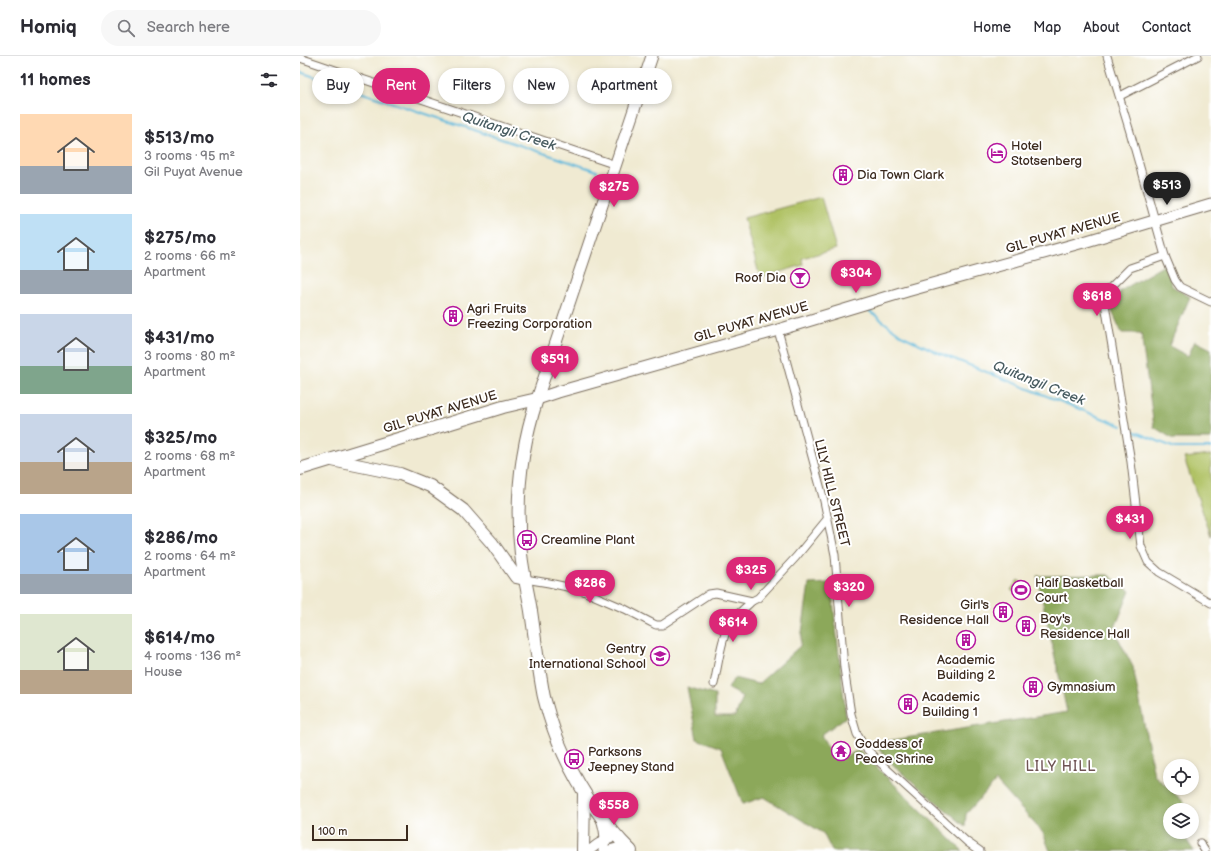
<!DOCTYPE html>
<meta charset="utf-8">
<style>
:root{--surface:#fff;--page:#f7f7f7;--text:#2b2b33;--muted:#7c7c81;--line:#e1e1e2;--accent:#db2777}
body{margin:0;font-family:"Balsamiq Sans",sans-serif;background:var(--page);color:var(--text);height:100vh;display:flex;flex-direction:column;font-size:15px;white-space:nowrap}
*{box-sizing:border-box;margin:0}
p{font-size:13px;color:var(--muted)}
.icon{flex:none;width:22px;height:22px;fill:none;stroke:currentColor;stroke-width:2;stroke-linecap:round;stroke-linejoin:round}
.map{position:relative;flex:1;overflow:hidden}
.drawer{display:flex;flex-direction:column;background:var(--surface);width:300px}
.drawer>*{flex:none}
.banner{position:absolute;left:12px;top:12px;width:380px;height:36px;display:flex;gap:8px}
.controls{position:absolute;left:863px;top:703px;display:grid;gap:8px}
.controls a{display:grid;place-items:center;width:36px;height:36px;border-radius:50%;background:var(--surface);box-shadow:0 2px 6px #0003;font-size:20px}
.scale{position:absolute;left:12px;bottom:10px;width:96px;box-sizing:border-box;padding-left:4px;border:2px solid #3b2a1e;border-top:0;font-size:11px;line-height:14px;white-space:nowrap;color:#3b2a1e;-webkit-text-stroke:3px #fff;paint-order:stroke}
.price{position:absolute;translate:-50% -34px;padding:0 9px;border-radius:14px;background:var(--accent);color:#fff;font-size:13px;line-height:26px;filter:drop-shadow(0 1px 2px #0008)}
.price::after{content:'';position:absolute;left:50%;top:24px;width:12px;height:9px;margin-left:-6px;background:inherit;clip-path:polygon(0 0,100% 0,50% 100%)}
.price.active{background:#222;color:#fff}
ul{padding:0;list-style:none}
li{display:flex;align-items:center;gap:12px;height:100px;padding:0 20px}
li span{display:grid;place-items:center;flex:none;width:112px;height:80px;border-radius:0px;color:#555}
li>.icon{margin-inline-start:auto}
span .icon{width:48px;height:48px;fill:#fffc;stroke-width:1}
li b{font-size:17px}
h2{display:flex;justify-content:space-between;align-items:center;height:48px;padding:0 20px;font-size:17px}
.pill{padding:0 14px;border-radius:18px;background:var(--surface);box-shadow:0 2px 6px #0003;font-size:14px;line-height:36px}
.pill.active{background:var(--accent);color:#fff}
header{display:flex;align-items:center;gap:24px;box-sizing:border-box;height:56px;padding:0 20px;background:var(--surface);border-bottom:1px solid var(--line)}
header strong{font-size:19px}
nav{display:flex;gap:22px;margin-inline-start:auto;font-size:14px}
.search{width:280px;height:36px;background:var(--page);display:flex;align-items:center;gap:10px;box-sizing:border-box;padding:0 14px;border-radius:22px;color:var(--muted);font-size:15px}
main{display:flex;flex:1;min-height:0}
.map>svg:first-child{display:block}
.green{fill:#b0c265;stroke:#767642}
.forest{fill:#8ca85a;stroke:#64693c}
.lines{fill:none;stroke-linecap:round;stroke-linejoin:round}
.stream{stroke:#5fbadd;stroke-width:2}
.minor-casing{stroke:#7a6d5d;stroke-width:9}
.tertiary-casing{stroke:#7a6d5d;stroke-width:11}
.secondary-casing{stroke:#7a6d5d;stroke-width:13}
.primary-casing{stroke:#7a6d5d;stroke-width:14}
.minor{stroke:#fff;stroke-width:7}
.tertiary{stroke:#fff;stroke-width:9}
.secondary{stroke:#fff;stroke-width:11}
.primary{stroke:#fff;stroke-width:12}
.labels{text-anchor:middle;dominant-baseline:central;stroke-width:4;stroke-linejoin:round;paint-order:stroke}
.poi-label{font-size:13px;fill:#3b2a1e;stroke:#fff;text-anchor:start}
.street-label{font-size:13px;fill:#3b2a1e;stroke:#fff}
.water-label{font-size:14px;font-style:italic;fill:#485c61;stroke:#fff}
.neighbourhood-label{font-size:14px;letter-spacing:1px;fill:#6f5354;stroke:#fff}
</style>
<header>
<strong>Homiq</strong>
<div class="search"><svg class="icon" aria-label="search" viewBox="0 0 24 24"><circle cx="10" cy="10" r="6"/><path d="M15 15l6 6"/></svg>Search here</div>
<nav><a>Home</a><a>Map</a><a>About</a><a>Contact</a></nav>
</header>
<main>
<section class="drawer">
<h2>11 homes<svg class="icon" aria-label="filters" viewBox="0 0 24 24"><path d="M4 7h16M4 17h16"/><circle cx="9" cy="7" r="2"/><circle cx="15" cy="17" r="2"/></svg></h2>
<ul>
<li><span style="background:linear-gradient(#ffd9b3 65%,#9aa5b1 0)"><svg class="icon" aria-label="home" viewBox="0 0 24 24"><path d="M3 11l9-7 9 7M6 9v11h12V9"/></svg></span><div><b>$513/mo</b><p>3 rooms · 95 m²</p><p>Gil Puyat Avenue</p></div></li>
<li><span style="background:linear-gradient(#bfe0f5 70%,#9aa5b1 0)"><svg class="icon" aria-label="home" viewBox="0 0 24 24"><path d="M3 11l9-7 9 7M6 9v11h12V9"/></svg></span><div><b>$275/mo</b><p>2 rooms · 66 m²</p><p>Apartment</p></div></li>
<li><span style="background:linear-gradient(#c9d6e8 65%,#7fa58c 0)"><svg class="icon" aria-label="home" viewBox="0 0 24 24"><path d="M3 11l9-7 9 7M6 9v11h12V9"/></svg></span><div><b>$431/mo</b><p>3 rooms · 80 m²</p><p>Apartment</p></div></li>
<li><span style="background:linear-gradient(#c9d6e8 60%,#b9a48a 0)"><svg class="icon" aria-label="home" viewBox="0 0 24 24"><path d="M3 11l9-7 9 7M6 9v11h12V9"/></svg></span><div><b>$325/mo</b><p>2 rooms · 68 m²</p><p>Apartment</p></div></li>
<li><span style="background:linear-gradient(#a9c7e8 75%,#9aa5b1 0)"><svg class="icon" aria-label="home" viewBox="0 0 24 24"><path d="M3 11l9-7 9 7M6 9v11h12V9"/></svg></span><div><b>$286/mo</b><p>2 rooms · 64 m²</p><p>Apartment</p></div></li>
<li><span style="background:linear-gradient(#dfe7d0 70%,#b9a48a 0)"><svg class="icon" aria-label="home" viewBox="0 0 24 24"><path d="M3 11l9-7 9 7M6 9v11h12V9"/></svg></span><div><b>$614/mo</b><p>4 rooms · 136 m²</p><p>House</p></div></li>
</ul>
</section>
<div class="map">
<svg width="911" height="795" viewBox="0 0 911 795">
<rect width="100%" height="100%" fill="#fff"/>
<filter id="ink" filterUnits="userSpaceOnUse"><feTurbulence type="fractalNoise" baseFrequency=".025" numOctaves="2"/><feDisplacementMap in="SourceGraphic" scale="8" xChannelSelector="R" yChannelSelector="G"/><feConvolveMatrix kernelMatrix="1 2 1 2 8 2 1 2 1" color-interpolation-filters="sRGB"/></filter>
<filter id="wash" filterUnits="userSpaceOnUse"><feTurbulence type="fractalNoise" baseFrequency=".012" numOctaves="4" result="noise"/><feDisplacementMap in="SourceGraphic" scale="16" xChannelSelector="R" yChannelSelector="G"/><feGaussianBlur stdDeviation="0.9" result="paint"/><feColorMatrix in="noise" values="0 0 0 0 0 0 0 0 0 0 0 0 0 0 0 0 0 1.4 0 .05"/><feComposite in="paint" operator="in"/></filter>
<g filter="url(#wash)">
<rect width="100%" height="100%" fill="#f0ead2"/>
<g class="green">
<polygon points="521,141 536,193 502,202 503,209 460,222 444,162"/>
<polygon points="911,399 911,480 884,402"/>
<polygon points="718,524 730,533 723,543 711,534"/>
</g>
<g class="forest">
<polygon points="866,208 872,230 890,241 869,290 888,300 895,285 911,293 911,383 873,383 854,371 841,277 822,277 809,249 822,234"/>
<polygon points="808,519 830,535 814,574 833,611 854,719 896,757 892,760 892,754 870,754 870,776 881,776 894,795 750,795 743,777 696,725 666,758 665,770 596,712 574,687 767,656 737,520"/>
<polygon points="531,527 546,661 521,679 536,705 559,694 663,795 532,795 523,777 464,741 443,748 421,692 397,683 387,631 415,639 415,661 435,661 443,641 428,633 434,622 458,628 500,590 509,528"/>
</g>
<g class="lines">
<g class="stream">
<polyline points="0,16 297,115"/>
<polyline points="568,254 601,279 639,297 822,370"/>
<polyline points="828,373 875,392 911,392"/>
</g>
</g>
</g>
<g filter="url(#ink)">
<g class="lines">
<g class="minor-casing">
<g id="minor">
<polyline points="807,0 830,76 865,200 875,224 880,231 911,246"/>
<polyline points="0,2 316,109"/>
<polyline points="820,40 898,0"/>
<polyline points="865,200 830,212 809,233 805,248 831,406 841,490 848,506 859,516 911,547"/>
<polyline points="478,274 524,445 535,499 544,612 551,658 557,678 564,690 577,704 667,786 680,795"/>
<polyline points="225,523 249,527 281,534 325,553 350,566 356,569 362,569 409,538 416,537 452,545 458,542 496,501 528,462"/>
<path d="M 414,628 C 418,611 421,581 430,567 C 436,559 445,552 452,545"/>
<polyline points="900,787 905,795"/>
</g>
</g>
<g class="tertiary-casing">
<g id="tertiary">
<path d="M 301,763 C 305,775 306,783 303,795"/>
<path d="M 289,795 C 295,790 302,784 310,783"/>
</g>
</g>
<g class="secondary-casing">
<g id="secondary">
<polyline points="237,343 258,336 478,274 607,235 787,185 911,148"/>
<polyline points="237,343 352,0"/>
</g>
</g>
<g class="primary-casing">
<g id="primary">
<path d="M 237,343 C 221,392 215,446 221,498 C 223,517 228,536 231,555 C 235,582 238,609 243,636 C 244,643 247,651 249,659 C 265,711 292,756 331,795"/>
<polyline points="32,404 100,418 130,430 163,454 192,487 216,521 225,523"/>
<polyline points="0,413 203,351 237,343"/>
<polyline points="283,795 284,738"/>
<polyline points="311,795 319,793 330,794"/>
</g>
</g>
<use href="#minor" class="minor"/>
<use href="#tertiary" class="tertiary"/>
<use href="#secondary" class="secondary"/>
<use href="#primary" class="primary"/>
</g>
</g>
<defs>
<g id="hotel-ring" transform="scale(1)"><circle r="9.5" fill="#fff" stroke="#b5179e" stroke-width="1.5"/><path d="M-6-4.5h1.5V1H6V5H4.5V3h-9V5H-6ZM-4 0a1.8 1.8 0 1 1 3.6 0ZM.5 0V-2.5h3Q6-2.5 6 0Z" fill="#b5179e"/></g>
<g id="building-ring" transform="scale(1)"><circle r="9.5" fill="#fff" stroke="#b5179e" stroke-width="1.5"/><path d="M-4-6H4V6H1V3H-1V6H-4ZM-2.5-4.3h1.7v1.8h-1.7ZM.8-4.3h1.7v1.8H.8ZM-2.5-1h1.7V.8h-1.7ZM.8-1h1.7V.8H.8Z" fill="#b5179e"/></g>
<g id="bar-ring" transform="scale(1)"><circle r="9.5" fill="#fff" stroke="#b5179e" stroke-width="1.5"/><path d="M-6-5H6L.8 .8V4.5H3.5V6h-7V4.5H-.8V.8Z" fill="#b5179e"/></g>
<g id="bus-ring" transform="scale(1)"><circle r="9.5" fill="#fff" stroke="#b5179e" stroke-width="1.5"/><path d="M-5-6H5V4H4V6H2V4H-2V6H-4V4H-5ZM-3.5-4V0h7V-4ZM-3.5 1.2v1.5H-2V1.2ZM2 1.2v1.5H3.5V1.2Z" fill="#b5179e"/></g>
<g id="stadium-ring" transform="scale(1)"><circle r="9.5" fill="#fff" stroke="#b5179e" stroke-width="1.5"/><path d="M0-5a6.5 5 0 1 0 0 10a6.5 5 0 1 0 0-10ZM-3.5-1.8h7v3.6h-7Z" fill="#b5179e"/></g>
<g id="school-ring" transform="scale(1)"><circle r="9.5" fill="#fff" stroke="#b5179e" stroke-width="1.5"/><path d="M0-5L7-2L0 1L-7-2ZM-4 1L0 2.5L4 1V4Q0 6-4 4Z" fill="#b5179e"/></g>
<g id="temple-ring" transform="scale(1)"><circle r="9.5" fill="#fff" stroke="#b5179e" stroke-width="1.5"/><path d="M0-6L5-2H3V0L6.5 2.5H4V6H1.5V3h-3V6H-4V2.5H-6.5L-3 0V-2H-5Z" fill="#b5179e"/></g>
</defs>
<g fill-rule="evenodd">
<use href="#hotel-ring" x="697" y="97"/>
<use href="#building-ring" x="543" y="119"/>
<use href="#bar-ring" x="500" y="222"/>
<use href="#building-ring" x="153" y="260"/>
<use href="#bus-ring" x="227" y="484"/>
<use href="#stadium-ring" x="721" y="534"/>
<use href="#building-ring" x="703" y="556"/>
<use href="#building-ring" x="726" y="570"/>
<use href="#building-ring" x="666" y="584"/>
<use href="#school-ring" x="360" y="600"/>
<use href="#building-ring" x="733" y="631"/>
<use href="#building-ring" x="608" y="648"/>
<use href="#temple-ring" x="541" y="695"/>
<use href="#bus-ring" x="274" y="703"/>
</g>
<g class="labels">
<g class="poi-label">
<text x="711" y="90">Hotel<tspan x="711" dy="15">Stotsenberg</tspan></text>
<text x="557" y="119">Dia Town Clark</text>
<text x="486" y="222" text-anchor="end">Roof Dia</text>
<text x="167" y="253">Agri Fruits<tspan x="167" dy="15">Freezing Corporation</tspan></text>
<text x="241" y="484">Creamline Plant</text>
<text x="735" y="527">Half Basketball<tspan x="735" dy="15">Court</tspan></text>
<text x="689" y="549" text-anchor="end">Girl's<tspan x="689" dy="15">Residence Hall</tspan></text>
<text x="740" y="563">Boy's<tspan x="740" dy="15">Residence Hall</tspan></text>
<text x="346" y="593" text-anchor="end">Gentry<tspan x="346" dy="15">International School</tspan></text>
<text x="666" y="604" text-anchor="middle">Academic<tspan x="666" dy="15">Building 2</tspan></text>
<text x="747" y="631">Gymnasium</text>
<text x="622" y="641">Academic<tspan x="622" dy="15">Building 1</tspan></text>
<text x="555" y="688">Goddess of<tspan x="555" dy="15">Peace Shrine</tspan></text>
<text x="288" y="696">Parksons<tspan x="288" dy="15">Jeepney Stand</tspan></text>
</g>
<g class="street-label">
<text transform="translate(763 177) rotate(-16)">GIL PUYAT AVENUE</text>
<text transform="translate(451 266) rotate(-16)">GIL PUYAT AVENUE</text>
<text transform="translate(140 356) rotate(-17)">GIL PUYAT AVENUE</text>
<text transform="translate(532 437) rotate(76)">LILY HILL STREET</text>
</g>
<g class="water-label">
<text transform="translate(209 75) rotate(18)">Quitangil Creek</text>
<text transform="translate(739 327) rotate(22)">Quitangil Creek</text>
</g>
<g class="neighbourhood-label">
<text x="761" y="710">LILY HILL</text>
</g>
</g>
</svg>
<div class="controls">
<a><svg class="icon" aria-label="locate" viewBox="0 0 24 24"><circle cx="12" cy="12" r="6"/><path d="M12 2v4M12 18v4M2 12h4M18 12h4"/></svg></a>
<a><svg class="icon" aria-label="layers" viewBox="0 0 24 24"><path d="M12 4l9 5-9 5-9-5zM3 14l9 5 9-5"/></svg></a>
</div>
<div class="scale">100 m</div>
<b class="price active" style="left:867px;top:150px">$513</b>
<b class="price" style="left:314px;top:152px">$275</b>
<b class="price" style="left:556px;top:238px">$304</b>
<b class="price" style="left:797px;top:261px">$618</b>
<b class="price" style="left:255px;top:324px">$591</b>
<b class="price" style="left:830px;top:484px">$431</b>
<b class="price" style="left:451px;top:535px">$325</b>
<b class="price" style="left:290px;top:548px">$286</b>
<b class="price" style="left:549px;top:552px">$320</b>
<b class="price" style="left:433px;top:587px">$614</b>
<b class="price" style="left:314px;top:770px">$558</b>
<div class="banner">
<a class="pill">Buy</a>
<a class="pill active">Rent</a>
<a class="pill">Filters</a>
<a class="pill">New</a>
<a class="pill">Apartment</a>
</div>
</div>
</main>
